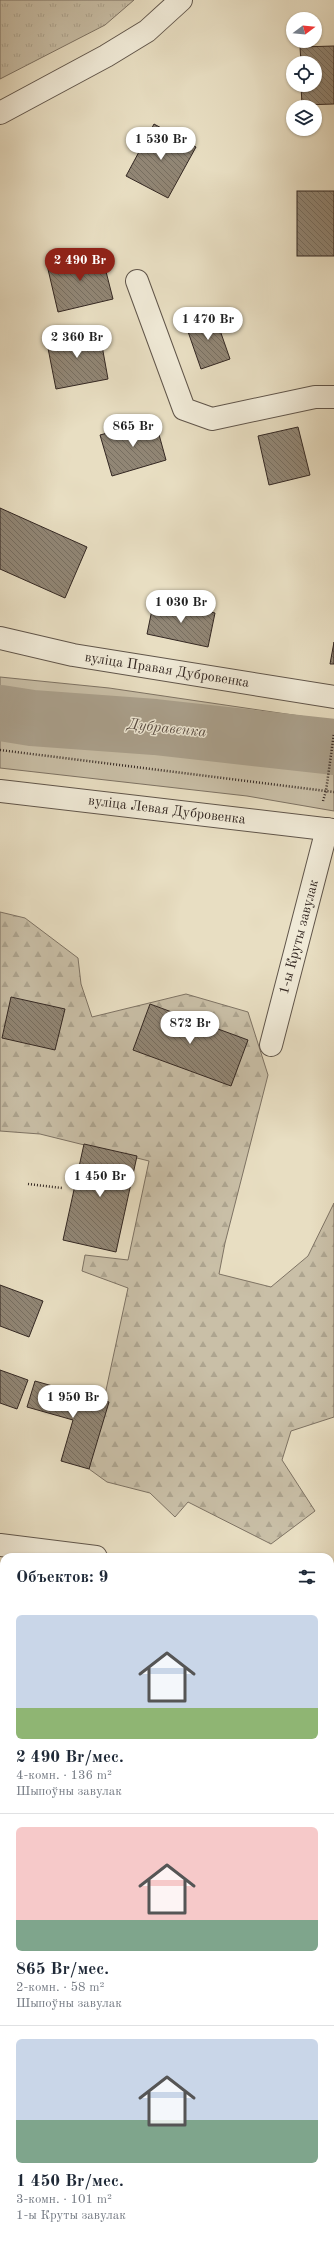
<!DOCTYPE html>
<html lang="ru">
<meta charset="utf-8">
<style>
:root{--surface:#fff;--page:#f6f6f7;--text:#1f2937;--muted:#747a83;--line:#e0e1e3;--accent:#8f2418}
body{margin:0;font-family:"Old Standard TT",serif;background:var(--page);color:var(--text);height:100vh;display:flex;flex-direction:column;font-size:15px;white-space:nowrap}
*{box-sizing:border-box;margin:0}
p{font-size:13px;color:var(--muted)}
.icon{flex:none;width:22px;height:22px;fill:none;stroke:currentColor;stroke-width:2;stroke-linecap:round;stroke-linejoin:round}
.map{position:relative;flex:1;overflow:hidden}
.side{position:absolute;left:0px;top:1553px;width:334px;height:692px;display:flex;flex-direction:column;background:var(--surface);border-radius:12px 12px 0 0;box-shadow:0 1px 3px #0004}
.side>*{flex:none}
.needle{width:26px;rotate:74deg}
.tools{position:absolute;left:286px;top:12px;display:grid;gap:8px}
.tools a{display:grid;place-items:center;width:36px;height:36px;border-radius:50%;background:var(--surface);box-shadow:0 1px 3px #0004;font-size:20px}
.price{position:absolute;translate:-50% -34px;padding:0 9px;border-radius:14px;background:#fff;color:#222;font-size:13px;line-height:26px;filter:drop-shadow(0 1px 2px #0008)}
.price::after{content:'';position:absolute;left:50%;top:24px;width:12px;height:9px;margin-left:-6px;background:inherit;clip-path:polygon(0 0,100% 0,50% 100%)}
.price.on{background:var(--accent);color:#fff}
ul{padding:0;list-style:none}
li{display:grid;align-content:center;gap:8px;height:212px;padding:0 16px}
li+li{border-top:1px solid var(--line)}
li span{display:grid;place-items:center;height:124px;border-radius:6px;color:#555}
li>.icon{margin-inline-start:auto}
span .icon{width:72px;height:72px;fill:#fffc;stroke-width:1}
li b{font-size:17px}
h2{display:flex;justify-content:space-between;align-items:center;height:48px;padding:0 16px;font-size:17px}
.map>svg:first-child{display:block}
.grass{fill:url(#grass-tufts);stroke:#7e7364}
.forest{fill:url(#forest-firs);stroke:#7e7364}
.park{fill:#c9bfa7;stroke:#7e7364}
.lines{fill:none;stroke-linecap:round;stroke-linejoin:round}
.river{stroke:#aaa08c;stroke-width:56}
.building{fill:url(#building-back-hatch);stroke:#332722}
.minor-tunnel{stroke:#c4b9a2;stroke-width:22;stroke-dasharray:22 11;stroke-linecap:butt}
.minor-casing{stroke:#60554a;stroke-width:24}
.major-casing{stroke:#332722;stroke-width:24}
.path{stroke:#332722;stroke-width:2.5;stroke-dasharray:1 2;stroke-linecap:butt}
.minor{stroke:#f0ead7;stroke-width:22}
.major{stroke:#e8dec2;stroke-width:22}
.labels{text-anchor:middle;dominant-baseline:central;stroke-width:3;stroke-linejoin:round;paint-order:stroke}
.street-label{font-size:14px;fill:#332722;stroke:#f0ead7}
.water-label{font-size:15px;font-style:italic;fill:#574b42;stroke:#f0ead7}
</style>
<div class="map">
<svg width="334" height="2245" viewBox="0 0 334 2245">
<defs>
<pattern id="grass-tufts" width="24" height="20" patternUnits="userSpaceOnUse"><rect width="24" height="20" fill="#c9bfa7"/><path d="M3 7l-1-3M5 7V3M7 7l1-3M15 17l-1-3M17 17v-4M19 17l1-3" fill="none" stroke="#ada48f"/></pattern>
<pattern id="forest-firs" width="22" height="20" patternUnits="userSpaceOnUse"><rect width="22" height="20" fill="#c9bfa7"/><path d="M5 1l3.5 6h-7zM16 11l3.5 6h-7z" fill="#ada48f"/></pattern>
<pattern id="building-back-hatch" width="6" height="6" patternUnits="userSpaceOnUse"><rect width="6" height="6" fill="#918675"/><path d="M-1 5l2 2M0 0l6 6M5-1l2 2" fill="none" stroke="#776e60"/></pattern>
</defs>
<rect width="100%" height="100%" fill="#e8dec2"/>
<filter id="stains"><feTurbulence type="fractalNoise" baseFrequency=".005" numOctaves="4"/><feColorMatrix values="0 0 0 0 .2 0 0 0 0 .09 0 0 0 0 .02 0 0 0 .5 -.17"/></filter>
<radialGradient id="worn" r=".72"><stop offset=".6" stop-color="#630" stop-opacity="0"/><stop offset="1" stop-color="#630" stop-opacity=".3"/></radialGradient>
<polygon class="grass" points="0,0 134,0 105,25 0,79"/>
<polygon class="forest" points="0,912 25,918 78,958 81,984 92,1017 186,994 248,1012 268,1075 225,1243 219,1274 271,1287 308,1256 334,1203 334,1417 291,1431 282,1460 315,1511 271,1544 188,1502 175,1517 150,1493 107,1482 89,1469 128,1288 82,1271 85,1255 128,1260 149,1161 40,1134 0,1131"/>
<g class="park">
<polygon points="0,677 109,688 334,721 334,811 247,796 0,768"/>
<polygon points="330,1981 334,1982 334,2140 330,2140"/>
</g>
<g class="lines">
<polyline class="river" points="0,713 32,718 155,727 334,747"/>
</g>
<g class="building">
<polygon points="334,46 334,104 302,105 301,85 315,85 315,63 301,63 300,47"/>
<polygon points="154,124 196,147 168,198 126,176"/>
<rect x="297" y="191" width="37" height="65"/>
<polygon points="101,252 113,299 58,312 47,265"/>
<polygon points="214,313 230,359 201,369 185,323"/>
<polygon points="99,329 108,379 56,389 46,338"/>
<polygon points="155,420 166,460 112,476 100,435"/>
<polygon points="298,427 310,475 269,485 258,436"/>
<polygon points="0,508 87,547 65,598 0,569"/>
<polygon points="154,600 215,613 208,647 147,634"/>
<polygon points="334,642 334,664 330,664"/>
<polygon points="11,997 65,1009 55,1050 2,1038"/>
<polygon points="150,1004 248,1040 231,1086 133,1050"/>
<polygon points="84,1144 137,1156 116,1252 63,1240"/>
<polygon points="0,1285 43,1301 29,1337 0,1326"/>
<polygon points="0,1370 28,1380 17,1409 0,1403"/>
<polygon points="35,1381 109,1402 89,1469 61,1461 73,1420 27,1407"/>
<polygon points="0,1872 4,1872 4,2094 0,2093"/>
<polygon points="330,1883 334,1884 334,1962 330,1961"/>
<polygon points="0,2230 4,2231 4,2241 79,2241 86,2242 85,2245 0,2245"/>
</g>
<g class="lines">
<polyline class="minor-tunnel" points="56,2245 57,2241"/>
<g class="minor-casing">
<g id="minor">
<polyline points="0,113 106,56 147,31 181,0"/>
<polyline points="137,281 184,409 212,419 315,397 334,397"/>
<polyline points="0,638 73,655 334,697"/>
<polyline points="0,791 334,830"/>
<polyline points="271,1045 327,829"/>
<polyline points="0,1545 96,1557"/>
<polyline points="330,1585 334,1586"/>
<polyline points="0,1617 4,1617"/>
<polyline points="0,1656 4,1643"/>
<polyline points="330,1710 334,1710"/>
</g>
</g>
<g class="major-casing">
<g id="major">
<polyline points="0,2178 4,2179"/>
<polyline points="330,2226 334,2227"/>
</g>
</g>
<g class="path">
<polyline points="0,750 334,792"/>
<polyline points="323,801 326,791 334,733"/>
<polyline points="28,1184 62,1188"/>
<polyline points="0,2123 4,2123"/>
<polyline points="330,2162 334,2162"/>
<polyline points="0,2214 4,2215"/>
<polyline points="177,2241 201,2245"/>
</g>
<use href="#minor" class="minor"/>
<use href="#major" class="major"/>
</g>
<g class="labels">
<g class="street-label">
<text transform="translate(167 670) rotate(9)">вуліца Правая Дубровенка</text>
<text transform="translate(167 810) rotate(7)">вуліца Левая Дубровенка</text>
<text transform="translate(299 937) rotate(-75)">1-ы Круты завулак</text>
</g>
<g class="water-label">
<text transform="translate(167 729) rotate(6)">Дубравенка</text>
</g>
</g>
<rect width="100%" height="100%" filter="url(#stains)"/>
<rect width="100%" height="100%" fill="url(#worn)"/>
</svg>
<div class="tools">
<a><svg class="needle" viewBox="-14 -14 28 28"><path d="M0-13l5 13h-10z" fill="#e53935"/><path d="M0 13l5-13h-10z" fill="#747a83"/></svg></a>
<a><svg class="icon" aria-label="locate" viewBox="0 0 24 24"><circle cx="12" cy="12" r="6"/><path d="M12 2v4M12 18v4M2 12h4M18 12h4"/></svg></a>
<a><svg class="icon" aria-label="layers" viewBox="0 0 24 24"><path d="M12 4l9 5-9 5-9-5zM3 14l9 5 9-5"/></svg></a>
</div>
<b class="price" style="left:161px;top:161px">1 530 Br</b>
<b class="price on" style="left:80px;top:282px">2 490 Br</b>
<b class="price" style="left:208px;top:341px">1 470 Br</b>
<b class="price" style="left:77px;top:359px">2 360 Br</b>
<b class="price" style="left:133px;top:448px">865 Br</b>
<b class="price" style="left:181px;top:624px">1 030 Br</b>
<b class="price" style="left:190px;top:1045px">872 Br</b>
<b class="price" style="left:100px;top:1198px">1 450 Br</b>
<b class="price" style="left:73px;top:1419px">1 950 Br</b>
<section class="side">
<h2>Объектов: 9<svg class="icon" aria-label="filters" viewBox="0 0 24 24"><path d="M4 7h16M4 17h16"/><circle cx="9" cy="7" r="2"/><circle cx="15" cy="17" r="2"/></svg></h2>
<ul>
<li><span style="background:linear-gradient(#c9d6e8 75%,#8fb573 0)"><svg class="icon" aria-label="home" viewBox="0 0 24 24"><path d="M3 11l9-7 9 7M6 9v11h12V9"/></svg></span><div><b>2 490 Br/мес.</b><p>4-комн. · 136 m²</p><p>Шыпоўны завулак</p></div></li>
<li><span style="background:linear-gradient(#f6c9c9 75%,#7fa58c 0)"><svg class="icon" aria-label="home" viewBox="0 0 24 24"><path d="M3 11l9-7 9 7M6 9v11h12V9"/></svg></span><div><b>865 Br/мес.</b><p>2-комн. · 58 m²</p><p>Шыпоўны завулак</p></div></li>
<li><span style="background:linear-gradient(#c9d6e8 65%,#7fa58c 0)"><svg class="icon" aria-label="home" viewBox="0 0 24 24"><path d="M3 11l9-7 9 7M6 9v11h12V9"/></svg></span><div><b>1 450 Br/мес.</b><p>3-комн. · 101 m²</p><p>1-ы Круты завулак</p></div></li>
</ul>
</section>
</div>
